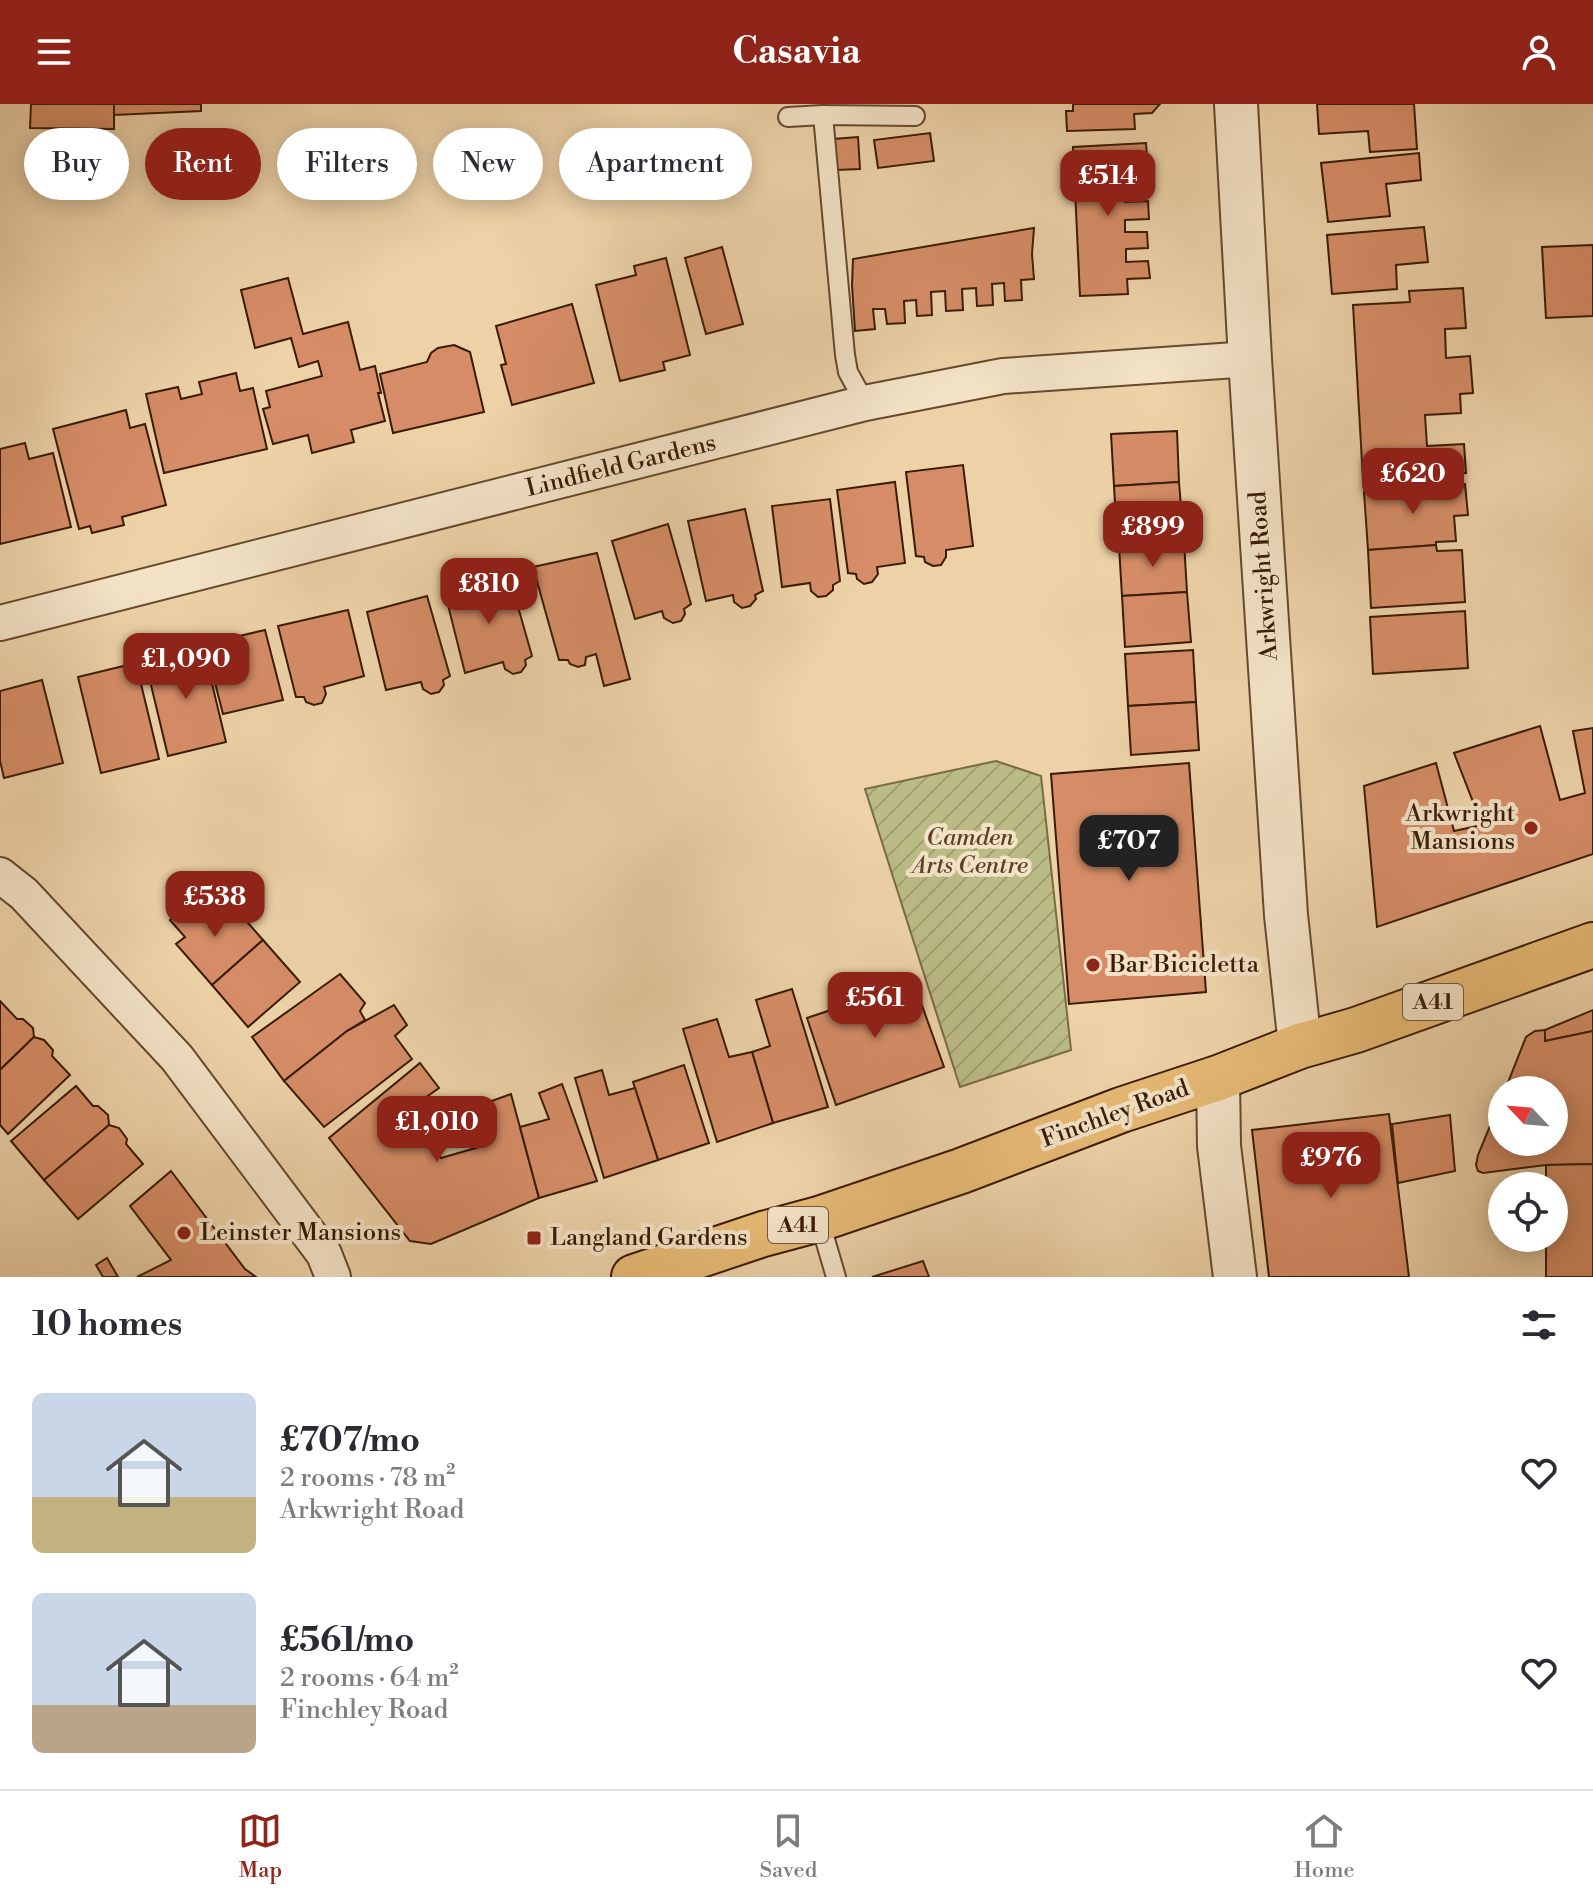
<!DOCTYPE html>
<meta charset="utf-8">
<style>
:root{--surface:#fff;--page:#f2f2f3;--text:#2b2b33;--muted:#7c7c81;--line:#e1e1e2;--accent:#8f2418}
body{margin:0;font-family:"Libre Bodoni",serif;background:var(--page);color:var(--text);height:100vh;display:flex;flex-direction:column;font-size:30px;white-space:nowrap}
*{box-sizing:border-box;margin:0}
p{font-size:26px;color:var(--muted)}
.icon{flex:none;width:44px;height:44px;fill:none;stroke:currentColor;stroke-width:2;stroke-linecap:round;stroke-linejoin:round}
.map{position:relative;height:1173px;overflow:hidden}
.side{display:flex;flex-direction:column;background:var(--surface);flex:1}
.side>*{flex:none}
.banner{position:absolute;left:24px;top:24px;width:800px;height:72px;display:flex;gap:16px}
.needle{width:52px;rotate:296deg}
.controls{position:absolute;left:1488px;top:972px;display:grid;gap:16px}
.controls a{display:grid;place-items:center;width:80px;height:80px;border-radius:50%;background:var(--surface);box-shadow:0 4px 20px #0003;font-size:40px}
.price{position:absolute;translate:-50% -68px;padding:0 18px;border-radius:16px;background:var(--accent);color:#fff;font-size:26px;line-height:52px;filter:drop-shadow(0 2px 4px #0008)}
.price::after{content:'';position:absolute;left:50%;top:48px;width:24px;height:18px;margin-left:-12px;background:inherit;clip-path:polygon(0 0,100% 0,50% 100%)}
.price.on{background:#222;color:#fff}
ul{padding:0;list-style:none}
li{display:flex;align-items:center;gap:24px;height:200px;padding:0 32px}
li span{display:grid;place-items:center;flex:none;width:224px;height:160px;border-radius:12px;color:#555}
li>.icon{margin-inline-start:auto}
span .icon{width:96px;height:96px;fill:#fffc;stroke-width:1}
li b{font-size:34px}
h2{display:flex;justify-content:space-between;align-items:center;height:96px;padding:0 32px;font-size:34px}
.tag{padding:0 28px;border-radius:36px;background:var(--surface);box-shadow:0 4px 20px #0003;font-size:28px;line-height:72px}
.tag.on{background:var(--accent);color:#fff}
header{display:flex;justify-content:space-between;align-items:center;height:104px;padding:0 32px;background:var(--accent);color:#fff;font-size:36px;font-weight:700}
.dock{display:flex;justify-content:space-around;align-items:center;height:112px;border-top:2px solid var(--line);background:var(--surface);font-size:22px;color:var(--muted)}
.dock a{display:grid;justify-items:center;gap:4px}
.dock .on{color:var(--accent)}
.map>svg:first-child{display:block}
.garden{fill:url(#garden-furrows);stroke:#7a6b45;stroke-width:2}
.building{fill:#d68d67;stroke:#3a1b05;stroke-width:2}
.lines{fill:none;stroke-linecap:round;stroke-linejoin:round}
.service-casing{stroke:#67492e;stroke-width:22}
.minor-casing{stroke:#67492e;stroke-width:38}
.tertiary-casing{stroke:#67492e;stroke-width:46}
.trunk-casing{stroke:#3a1b05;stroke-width:48}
.service{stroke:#f3e2c6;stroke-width:18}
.minor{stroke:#f3e2c6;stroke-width:34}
.tertiary{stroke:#f3e2c6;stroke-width:42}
.trunk{stroke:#e6b974;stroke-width:44}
.poi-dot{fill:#8f2418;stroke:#f3e2c6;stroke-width:3}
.labels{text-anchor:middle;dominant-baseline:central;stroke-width:8;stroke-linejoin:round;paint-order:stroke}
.shield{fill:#f3e2c6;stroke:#72573f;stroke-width:2}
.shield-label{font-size:22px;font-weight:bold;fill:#3a1b05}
.street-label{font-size:24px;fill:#3a1b05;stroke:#f3e2c6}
.poi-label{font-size:24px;fill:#3a1b05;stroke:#f3e2c6;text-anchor:start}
.park-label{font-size:24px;font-style:italic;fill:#5a4325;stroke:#f3e2c6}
</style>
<header><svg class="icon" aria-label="menu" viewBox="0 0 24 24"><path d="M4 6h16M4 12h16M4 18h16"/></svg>Casavia<svg class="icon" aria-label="person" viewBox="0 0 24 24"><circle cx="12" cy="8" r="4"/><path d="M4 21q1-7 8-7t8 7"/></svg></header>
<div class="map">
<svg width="1593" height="1173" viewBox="0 0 1593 1173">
<defs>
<pattern id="garden-furrows" width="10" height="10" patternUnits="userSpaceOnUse" patternTransform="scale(2)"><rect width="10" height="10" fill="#bbbb85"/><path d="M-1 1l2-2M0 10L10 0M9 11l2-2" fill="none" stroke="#a2a071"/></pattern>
</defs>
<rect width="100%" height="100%" fill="#edd2a8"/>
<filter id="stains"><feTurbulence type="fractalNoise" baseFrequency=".0025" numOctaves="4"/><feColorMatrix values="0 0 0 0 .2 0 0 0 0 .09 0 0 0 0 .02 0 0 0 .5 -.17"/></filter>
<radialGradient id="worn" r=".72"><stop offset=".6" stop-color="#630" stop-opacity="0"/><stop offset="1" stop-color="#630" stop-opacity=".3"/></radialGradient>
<polygon class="garden" points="996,657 1041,672 1071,946 960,983 865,685"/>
<g class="building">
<polygon points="31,0 114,0 114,25 30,24"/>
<polygon points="114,0 201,0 201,7 114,11"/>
<polygon points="1073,0 1160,0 1152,9 1134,10 1135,25 1067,27 1066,7 1073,7"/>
<polygon points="1317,0 1414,0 1417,45 1370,48 1368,27 1319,30"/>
<polygon points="930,29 934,57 878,64 874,36"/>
<polygon points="858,33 860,65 836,66 833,35"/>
<polygon points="1146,39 1147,54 1122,55 1123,68 1146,67 1147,86 1125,87 1125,98 1148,97 1149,115 1125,116 1125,128 1147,128 1148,144 1126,145 1126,158 1148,157 1150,174 1127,175 1128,190 1080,192 1073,43"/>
<polygon points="1419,49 1421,76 1386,80 1390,112 1328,118 1321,59"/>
<polygon points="1424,123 1428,158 1396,161 1397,185 1332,190 1327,131"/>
<polygon points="1034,124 1032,150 1034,175 1021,176 1022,196 1005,197 1004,179 992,180 993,201 977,202 976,184 962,185 963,206 946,207 945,187 931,188 932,211 917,212 916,196 904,197 905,219 887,220 885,205 873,205 875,225 855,227 852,181 853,155"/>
<polygon points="1593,141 1593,212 1546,214 1542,143"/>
<polygon points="722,143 743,220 706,230 685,154"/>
<polygon points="666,154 690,251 663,258 665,266 620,277 596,181 636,171 634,162"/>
<polygon points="288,174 303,230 348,218 360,266 375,262 381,289 378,289 385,317 351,326 354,338 312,349 308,331 273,340 263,305 270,303 266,287 322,272 318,257 299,263 291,234 255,244 241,186"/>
<polygon points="1463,184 1466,224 1445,225 1446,254 1470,252 1473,289 1460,290 1461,309 1425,311 1427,342 1464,340 1466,369 1363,376 1353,201 1410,198 1409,187"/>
<polygon points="572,200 594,279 512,301 501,261 506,260 496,222"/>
<polygon points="454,241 470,248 484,308 393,329 380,270 427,258 431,249 438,244"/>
<polygon points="236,269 240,287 253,284 267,345 164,369 146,290 178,283 181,295 202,290 199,278"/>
<polygon points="126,306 130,324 145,320 166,401 122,413 124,421 92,429 90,422 79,425 53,325"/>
<polygon points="1177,327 1179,378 1114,382 1111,330"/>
<polygon points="25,339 29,355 53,349 71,423 0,440 0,345"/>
<polygon points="963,361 973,442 946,446 946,453 941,461 933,462 925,458 924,453 916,452 906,368"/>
<polygon points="895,378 905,459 877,463 878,470 872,478 864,480 857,475 856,470 848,469 837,386"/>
<polygon points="1179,378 1183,428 1117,432 1114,382"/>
<polygon points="1465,380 1468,411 1454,412 1456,437 1436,438 1436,441 1368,446 1364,388"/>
<polygon points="830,395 840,477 833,481 833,486 826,492 818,493 811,487 810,479 782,483 772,402"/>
<polygon points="745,405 763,487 755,491 756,495 750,502 742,504 734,498 733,491 706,497 688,417"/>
<polygon points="668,420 691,500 684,505 685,510 681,517 673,519 664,514 662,507 635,515 612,437"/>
<polygon points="1184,438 1187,488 1122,492 1119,442"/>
<polygon points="1436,441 1437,447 1462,446 1465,498 1371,504 1368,446"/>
<polygon points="597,449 630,575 604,582 596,550 586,553 585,561 578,563 570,560 568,556 559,556 533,463"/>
<polygon points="509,471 532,552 525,556 526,561 521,568 513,570 505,565 503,558 465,569 445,489"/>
<polygon points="1187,488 1191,538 1125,543 1122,492"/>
<polygon points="427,492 450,572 443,576 444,581 439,588 431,590 423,585 421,578 386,586 367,508"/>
<polygon points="348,506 364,572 324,583 326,590 322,599 314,601 306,598 304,593 296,593 278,522"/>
<polygon points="1465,507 1468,564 1373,570 1370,513"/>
<polygon points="265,526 283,596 223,610 205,540"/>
<polygon points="203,542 226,638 168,652 145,556"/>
<polygon points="1193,546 1196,598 1128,602 1125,550"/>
<polygon points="136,559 159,655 101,669 78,573"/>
<polygon points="42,576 63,659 4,674 0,657 0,587"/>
<polygon points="1196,598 1199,646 1131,651 1128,602"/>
<polygon points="1540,622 1560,696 1585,689 1573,627 1593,624 1593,750 1377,823 1364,682 1436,659 1454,727 1482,721 1454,649"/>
<polygon points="1189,659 1206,888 1069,900 1051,670"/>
<polygon points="227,795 263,836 212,881 176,840 185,833 170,816 188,800 202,817"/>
<polygon points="263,836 300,878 248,923 212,881"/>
<polygon points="340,870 365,899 360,907 365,916 347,927 284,977 252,933"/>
<polygon points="888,872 893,886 914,879 944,963 836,1001 807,914 849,900 846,886"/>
<polygon points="792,885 828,1003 773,1019 752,948 770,942 756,896"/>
<polygon points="0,897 17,915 23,915 33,924 34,933 0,966"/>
<polygon points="394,901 407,921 395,932 412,955 324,1023 284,977 347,927"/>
<polygon points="1593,906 1593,927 1545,937 1545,926"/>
<polygon points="717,915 729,953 752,948 773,1019 717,1038 683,925"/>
<polygon points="1545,926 1545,937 1593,927 1593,1060 1546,1061 1483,1069 1478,1067 1476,1061 1478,1051 1502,993 1502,1038 1554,1038 1554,986 1505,986 1526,933 1535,927"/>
<polygon points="34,933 44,936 53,946 52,952 70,971 8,1030 0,1021 0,966"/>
<polygon points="420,959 439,984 405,1008 441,1054 486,1041 472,1004 511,990 539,1094 431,1140 410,1137 329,1034"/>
<polygon points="684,961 709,1039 658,1056 633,978"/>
<polygon points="602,966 609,991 635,984 658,1056 604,1074 575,974"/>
<polygon points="562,980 597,1077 539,1094 520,1023 549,1015 539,989"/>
<polygon points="76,982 93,1002 98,1002 108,1011 109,1021 44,1076 11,1037"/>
<polygon points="1389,1010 1409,1173 1269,1173 1252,1026"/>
<polygon points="1450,1011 1455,1067 1398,1079 1392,1020"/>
<polygon points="109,1021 119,1024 127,1035 126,1040 143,1060 78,1115 44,1076"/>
<polygon points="1593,1060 1593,1173 1546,1173 1546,1134 1554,1134 1554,1082 1546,1082 1546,1061"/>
<polygon points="171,1067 245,1165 256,1173 137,1173 171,1156 130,1102"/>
<polygon points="107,1154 118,1173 103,1173 96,1161"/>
<polygon points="923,1157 929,1173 872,1173"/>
</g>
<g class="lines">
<g class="service-casing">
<g id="service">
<polyline points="823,11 845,251 848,268 865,299"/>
<polyline points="788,13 823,11 915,12"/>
<polyline points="819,1115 836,1173"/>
</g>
</g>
<g class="minor-casing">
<g id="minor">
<polyline points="0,519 865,299 1003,272 1250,255"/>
<polyline points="0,771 24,790 177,954 324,1150 333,1173"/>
</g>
</g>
<g class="tertiary-casing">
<g id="tertiary">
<polyline points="1236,0 1250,255 1286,811 1300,942"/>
<polyline points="1218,974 1219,1042 1235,1173"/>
</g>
</g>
<g class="trunk-casing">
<polyline id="trunk" points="634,1173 763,1130 819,1115 961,1067 1121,1006 1218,974 1300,942 1356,926 1593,841"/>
</g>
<use href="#service" class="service"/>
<use href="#minor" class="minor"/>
<use href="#tertiary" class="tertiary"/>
<use href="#trunk" class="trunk"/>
</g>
<g class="poi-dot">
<circle cx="1531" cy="724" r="8"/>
<circle cx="1093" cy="861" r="8"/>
<circle cx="184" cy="1129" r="8"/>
<rect x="526" y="1126" width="16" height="16" rx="4"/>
</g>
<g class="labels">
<g class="shield">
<rect x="1403" y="880" width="60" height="36" rx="6"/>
<rect x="768" y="1103" width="60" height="36" rx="6"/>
</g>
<g class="shield-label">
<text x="1433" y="898">A41</text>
<text x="798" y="1121">A41</text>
</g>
<g class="street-label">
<text transform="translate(621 362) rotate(-14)">Lindfield Gardens</text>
<text transform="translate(1264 472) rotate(-94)">Arkwright Road</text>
<text transform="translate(1115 1010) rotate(-20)">Finchley Road</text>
</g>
<g class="poi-label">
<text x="1515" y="710" text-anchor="end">Arkwright<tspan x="1515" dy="28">Mansions</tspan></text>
<text x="1109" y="861">Bar Bicicletta</text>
<text x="200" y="1129">Leinster Mansions</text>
<text x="550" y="1134">Langland Gardens</text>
</g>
<g class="park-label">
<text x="970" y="734">Camden<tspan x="970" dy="28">Arts Centre</tspan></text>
</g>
</g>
<rect width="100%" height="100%" filter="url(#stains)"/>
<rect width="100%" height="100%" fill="url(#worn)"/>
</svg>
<div class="controls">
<a><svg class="needle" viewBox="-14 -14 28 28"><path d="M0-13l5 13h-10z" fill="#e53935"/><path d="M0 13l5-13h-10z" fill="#7c7c81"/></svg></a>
<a><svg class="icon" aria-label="locate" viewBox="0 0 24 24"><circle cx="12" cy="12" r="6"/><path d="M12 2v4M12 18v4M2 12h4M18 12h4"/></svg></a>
</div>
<b class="price" style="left:1108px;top:114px">£514</b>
<b class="price" style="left:1413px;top:412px">£620</b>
<b class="price" style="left:1153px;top:465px">£899</b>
<b class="price" style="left:489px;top:522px">£810</b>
<b class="price" style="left:186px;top:597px">£1,090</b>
<b class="price on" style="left:1129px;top:779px">£707</b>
<b class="price" style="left:215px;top:835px">£538</b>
<b class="price" style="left:875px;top:936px">£561</b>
<b class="price" style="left:437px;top:1060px">£1,010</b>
<b class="price" style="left:1331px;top:1096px">£976</b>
<div class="banner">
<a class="tag">Buy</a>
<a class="tag on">Rent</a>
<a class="tag">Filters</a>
<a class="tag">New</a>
<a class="tag">Apartment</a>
</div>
</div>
<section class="side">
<h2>10 homes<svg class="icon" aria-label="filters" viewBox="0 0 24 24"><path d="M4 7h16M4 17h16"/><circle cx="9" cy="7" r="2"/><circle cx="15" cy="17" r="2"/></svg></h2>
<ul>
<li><span style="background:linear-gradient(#c9d6e8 65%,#c2b280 0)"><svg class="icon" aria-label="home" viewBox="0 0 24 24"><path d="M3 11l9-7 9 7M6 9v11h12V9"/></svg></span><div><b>£707/mo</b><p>2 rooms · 78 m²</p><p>Arkwright Road</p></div><svg class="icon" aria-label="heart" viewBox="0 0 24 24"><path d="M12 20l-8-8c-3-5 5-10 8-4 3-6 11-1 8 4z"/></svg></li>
<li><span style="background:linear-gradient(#c9d6e8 70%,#b9a48a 0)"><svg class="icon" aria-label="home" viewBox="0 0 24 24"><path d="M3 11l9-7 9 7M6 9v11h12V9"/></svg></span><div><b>£561/mo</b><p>2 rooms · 64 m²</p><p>Finchley Road</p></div><svg class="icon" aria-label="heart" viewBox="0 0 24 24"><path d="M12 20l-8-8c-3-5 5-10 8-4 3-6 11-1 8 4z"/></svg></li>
</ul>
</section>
<nav class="dock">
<a class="on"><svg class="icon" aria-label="map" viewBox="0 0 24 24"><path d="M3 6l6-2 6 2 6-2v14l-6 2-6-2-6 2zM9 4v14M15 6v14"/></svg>Map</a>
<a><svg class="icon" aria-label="saved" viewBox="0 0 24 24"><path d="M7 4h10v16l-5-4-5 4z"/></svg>Saved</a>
<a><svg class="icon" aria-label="home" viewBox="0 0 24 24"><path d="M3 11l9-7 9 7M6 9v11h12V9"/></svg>Home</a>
</nav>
